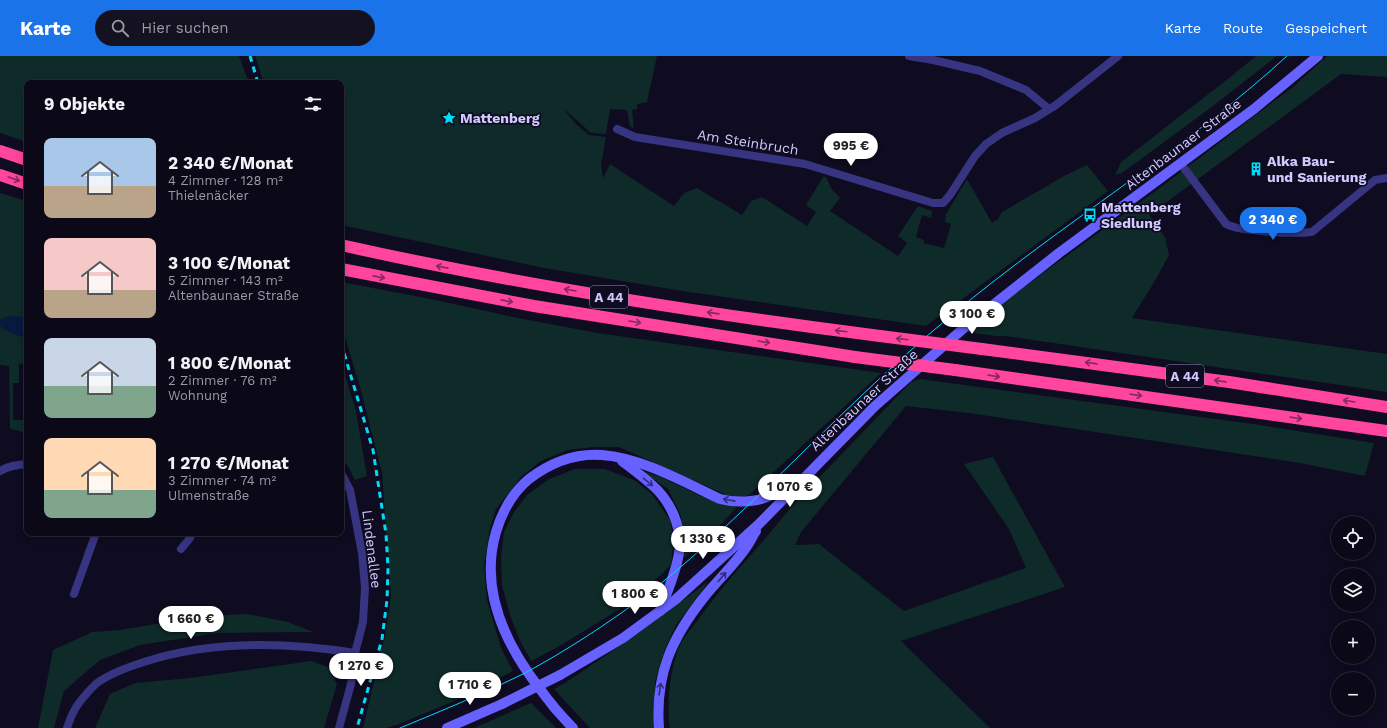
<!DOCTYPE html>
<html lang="de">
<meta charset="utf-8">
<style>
:root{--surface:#0b0818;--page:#141121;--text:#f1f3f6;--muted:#9a9aa2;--line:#2b2937;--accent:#1a73e8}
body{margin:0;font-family:"Work Sans",sans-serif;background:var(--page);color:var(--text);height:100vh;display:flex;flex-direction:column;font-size:15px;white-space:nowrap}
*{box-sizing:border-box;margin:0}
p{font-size:13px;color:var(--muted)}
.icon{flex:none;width:22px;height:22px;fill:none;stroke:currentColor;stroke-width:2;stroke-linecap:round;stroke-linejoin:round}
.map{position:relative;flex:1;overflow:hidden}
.sheet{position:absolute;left:24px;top:24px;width:320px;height:456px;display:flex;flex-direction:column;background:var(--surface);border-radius:8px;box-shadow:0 2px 10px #0003,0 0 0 1px var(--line)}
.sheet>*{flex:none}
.controls{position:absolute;left:1331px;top:460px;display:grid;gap:8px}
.controls a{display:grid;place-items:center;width:44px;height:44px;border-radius:50%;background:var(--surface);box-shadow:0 2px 10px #0003,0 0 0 1px var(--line);font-size:20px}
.price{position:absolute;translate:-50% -34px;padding:0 9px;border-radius:14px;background:#fff;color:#222;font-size:13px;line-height:26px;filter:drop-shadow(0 1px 2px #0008)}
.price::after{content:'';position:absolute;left:50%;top:24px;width:12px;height:9px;margin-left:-6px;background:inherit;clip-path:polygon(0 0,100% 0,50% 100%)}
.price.selected{background:var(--accent);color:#fff}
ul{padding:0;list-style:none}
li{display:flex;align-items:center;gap:12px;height:100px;padding:0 20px}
li span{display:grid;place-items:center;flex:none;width:112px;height:80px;border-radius:8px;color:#555}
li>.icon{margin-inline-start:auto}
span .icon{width:48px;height:48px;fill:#fffc;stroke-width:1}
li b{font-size:17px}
h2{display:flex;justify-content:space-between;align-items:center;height:48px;padding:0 20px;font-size:17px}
header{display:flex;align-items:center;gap:24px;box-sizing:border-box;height:56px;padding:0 20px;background:var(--accent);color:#fff}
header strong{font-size:19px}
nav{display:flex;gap:22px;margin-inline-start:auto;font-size:14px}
.search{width:280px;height:36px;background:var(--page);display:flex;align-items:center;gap:10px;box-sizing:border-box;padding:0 14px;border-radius:22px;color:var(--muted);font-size:15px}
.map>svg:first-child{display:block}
.green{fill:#0e2a29}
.water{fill:#071a3e}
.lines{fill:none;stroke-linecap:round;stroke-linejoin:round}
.street{stroke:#373481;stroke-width:8}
.secondary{stroke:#6661ff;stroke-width:10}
.highway{stroke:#ff459e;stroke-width:12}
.tram{stroke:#00dcf5;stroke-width:1}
.rail{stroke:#00dcf5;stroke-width:3;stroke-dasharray:6 5;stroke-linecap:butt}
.secondary-bridge{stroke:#6661ff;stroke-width:10}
.highway-bridge{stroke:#ff459e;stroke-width:12}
.oneway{stroke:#87285f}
.oneway2{stroke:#322d79}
.labels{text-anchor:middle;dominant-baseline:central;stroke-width:3.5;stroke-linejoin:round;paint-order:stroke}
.shield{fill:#0f0b20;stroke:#9691bc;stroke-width:1}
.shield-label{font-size:13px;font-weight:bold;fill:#d0caff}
.poi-label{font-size:14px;font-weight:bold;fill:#d0caff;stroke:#0f0b20;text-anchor:start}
.street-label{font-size:14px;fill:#d0caff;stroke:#0f0b20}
</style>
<header>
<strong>Karte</strong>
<div class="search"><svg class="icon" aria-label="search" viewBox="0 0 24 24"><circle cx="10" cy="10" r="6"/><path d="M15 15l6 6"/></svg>Hier suchen</div>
<nav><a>Karte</a><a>Route</a><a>Gespeichert</a></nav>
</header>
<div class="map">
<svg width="1387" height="672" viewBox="0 0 1387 672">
<rect width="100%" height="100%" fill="#0f0b20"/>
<g class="green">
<polygon points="0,0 239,0 249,27 27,27 27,86 0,77"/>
<polygon points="255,0 657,0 647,46 637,48 637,53 632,54 634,73 630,70 627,54 610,53 606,78 591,77 563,52 576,68 589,79 606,81 601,109 603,122 610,108 674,150 684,137 697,132 742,159 751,145 762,141 807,170 816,156 806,149 823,121 826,121 831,132 840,142 830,155 898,200 907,187 898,180 918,150 932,155 931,162 922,159 916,181 924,184 923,187 944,192 951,168 945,166 946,158 967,123 992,167 998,163 1002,156 1064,120 1087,109 1108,135 926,270 682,235 544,212 341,169 341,27 264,27"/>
<polygon points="1256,0 1277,0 1209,53 1122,117 1115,119 1121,106 1234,18"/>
<polygon points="1327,0 1387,0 1387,21 1341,18 1149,159 1165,181 1169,199 1156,223 1132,262 1387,298 1387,336 1005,280 996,280 967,276 1013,239 1161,131 1294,30"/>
<polygon points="0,137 27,145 27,307 19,308 19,327 13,327 13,364 27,364 27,377 10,373 9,310 0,309"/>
<polygon points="341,226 426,242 518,262 598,277 881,317 749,439 741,442 729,440 619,391 593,391 568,394 541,405 521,421 496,453 490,472 484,509 487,544 501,592 513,615 452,646 399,668 387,672 363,672 386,575 391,539 382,417 360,331 341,268"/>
<polygon points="341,306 356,355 367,420 355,424 348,410 341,403"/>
<path d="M 920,323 L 1253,368 L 1374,387 L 1365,420 L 1300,407 L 969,357 L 906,350 L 801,476 L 795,489 L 819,488 L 904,555 L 1026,512 L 1009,473 L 964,408 L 993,401 L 1065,531 L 901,585 L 990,672 L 670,672 C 666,648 670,614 679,591 C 683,582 691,573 697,565 C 725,525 760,491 790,452 L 911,326 Z"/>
<polygon points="575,413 605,413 634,424 652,438 670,464 674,485 671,508 662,518 623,551 558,591 531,605 521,587 511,562 502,530 501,501 504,476 514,456 527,439 549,423"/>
<polygon points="642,415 661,421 701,440 737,451 714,476 684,502 686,484 680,457 668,433"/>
<polygon points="709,525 676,569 665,593 655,626 654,672 590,672 554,633 565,627 633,581"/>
<polygon points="247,558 288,566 313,576 218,577 140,589 100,604 64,635 54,672 38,672 53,594 92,576 120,574 204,560"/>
<polygon points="311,605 328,611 337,628 324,672 95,672 110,638 135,627 190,622"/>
<polygon points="531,647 556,672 474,672"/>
</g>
<polygon class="water" points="8,260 27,261 27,283 7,275 0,270 0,264"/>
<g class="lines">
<g class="street">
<polyline points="909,0 933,4 980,15 1026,34 1049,53"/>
<polyline points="617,73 635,81 805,108 933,147 943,147 950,139 975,100 986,88 1002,77 1035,62 1056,49 1118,0"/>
<path d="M 1181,108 L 1226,168 C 1241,176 1294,178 1312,176 L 1375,124 L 1387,122"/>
<path d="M 0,415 C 8,410 17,409 27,408"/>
<polyline points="181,493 190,482 192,477"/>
<polyline points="74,538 96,477"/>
<path d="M 67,672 C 69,666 71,660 74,655 C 77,648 91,632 97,627 C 111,617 128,611 144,606 C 212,584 286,586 355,597"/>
<polyline points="339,672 351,628 355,597 363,566 365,532 362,497 350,434 341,417"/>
</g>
<g class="secondary">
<path d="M 622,405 C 631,412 642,420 651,428 C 670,444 683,471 679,497 C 676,517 667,536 660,555"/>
<polyline points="560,619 623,582 675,544 759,468 875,350 964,272 1059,197 1254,53 1318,0"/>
<polyline points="447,672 502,648"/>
<path d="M 573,672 C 561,660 550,647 540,633 C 505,588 479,534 496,476 C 502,456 512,437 529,423 C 550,407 575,397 602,399 C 642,402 684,426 720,443 C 739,448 763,446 779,435 C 782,433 784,430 787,429 C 790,426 795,425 798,424"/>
<path d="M 659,672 C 655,618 672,581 705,540 C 718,524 733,510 745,493 C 749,488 752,481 756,475"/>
</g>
<g class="highway">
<polyline points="0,95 27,104"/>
<polyline points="0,119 27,128"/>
<path d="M 341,189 C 519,229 699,257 880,280"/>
<polyline points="341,213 534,250 855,301"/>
<polyline points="982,293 1229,326 1387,351"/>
<polyline points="955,314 1387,375"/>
</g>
<path class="tram" d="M 400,672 C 441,655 483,638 523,618 C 566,595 607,568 646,539 C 687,508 723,473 760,438 C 823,377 885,314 953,258 C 1061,168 1183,95 1287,0"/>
<g class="rail">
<polyline points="250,0 258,27"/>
<polyline points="341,287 373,394 386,478 388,512 387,544 382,583 357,672"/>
</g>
<polyline class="secondary-bridge" points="502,648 560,619"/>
<g class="highway-bridge">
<polyline points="880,280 982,293"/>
<polyline points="855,301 955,314"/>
</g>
</g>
<defs><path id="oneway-shaft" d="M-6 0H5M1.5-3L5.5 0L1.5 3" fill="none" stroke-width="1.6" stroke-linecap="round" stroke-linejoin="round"/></defs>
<g class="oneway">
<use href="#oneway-shaft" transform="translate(14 123) rotate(19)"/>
<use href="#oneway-shaft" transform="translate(442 211) rotate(-169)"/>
<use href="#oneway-shaft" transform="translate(379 221) rotate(11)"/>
<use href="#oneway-shaft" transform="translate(570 234) rotate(-170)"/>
<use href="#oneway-shaft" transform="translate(507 245) rotate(11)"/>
<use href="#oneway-shaft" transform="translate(713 257) rotate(-172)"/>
<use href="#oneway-shaft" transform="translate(635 266) rotate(9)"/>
<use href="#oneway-shaft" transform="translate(841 275) rotate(-173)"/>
<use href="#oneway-shaft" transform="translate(902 283) rotate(-173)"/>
<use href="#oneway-shaft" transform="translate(764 286) rotate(9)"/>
<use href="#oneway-shaft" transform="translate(1091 307) rotate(-172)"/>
<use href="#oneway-shaft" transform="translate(994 320) rotate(8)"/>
<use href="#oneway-shaft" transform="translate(1220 325) rotate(-172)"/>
<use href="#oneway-shaft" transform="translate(1136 339) rotate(8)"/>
<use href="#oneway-shaft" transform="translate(1349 345) rotate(-171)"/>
<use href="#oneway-shaft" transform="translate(1296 362) rotate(8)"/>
</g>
<g class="oneway2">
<use href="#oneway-shaft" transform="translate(648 426) rotate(39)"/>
<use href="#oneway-shaft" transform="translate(729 444) rotate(-169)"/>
<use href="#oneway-shaft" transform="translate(722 521) rotate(-50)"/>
<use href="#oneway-shaft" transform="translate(660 633) rotate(-81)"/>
</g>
<defs>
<g id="sight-bare" transform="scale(1.08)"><path d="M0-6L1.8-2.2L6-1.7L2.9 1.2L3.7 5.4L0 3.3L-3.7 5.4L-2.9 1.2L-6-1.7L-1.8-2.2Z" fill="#00dcf5" stroke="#0f0b20" stroke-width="2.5" paint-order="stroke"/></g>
<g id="building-bare" transform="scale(1.08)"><path d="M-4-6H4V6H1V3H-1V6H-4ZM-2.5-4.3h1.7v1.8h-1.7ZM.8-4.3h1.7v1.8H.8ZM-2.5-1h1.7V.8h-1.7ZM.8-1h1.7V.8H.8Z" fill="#00dcf5" stroke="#0f0b20" stroke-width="2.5" paint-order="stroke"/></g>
<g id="bus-bare" transform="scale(1.08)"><path d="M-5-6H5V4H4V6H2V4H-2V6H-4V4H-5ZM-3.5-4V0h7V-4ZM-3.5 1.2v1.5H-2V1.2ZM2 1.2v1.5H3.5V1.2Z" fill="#00dcf5" stroke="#0f0b20" stroke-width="2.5" paint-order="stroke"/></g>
</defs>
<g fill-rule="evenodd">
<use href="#sight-bare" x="449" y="62"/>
<use href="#building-bare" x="1256" y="113"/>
<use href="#bus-bare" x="1090" y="159"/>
</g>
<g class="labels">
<g class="shield">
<rect x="590" y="230" width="38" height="22" rx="3"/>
<rect x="1166" y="309" width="38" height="22" rx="3"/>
</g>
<g class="shield-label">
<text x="609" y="241">A 44</text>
<text x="1185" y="320">A 44</text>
</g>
<g class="poi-label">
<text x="460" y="62">Mattenberg</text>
<text x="1267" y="105">Alka Bau-<tspan x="1267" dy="16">und Sanierung</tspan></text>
<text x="1101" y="151">Mattenberg<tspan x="1101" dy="16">Siedlung</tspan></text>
</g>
<g class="street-label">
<text transform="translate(748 86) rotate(9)">Am Steinbruch</text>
<text transform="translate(1183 88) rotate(-37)">Altenbaunaer Straße</text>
<text transform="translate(864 344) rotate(-43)">Altenbaunaer Straße</text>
<text transform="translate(372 493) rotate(83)">Lindenallee</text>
</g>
</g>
</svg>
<div class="controls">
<a><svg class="icon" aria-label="locate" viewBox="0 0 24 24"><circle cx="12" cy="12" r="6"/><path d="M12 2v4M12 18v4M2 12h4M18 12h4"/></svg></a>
<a><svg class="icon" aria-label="layers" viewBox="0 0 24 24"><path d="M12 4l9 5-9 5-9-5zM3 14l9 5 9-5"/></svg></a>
<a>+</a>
<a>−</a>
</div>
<b class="price" style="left:851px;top:111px">995 €</b>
<b class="price selected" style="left:1273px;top:185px">2 340 €</b>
<b class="price" style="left:972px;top:279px">3 100 €</b>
<b class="price" style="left:790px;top:452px">1 070 €</b>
<b class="price" style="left:703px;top:504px">1 330 €</b>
<b class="price" style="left:635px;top:559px">1 800 €</b>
<b class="price" style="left:191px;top:584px">1 660 €</b>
<b class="price" style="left:361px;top:631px">1 270 €</b>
<b class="price" style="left:470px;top:650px">1 710 €</b>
<section class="sheet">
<h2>9 Objekte<svg class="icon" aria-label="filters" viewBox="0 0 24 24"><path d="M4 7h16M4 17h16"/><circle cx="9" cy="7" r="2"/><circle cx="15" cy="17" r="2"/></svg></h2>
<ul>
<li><span style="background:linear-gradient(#a9c7e8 60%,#b9a48a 0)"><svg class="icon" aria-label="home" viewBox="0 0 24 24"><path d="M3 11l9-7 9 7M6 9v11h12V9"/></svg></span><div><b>2 340 €/Monat</b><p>4 Zimmer · 128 m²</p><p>Thielenäcker</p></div></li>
<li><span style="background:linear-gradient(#f6c9c9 65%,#b9a48a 0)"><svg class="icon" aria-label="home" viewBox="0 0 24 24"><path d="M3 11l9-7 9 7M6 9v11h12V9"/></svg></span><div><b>3 100 €/Monat</b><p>5 Zimmer · 143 m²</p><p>Altenbaunaer Straße</p></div></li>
<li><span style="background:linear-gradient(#c9d6e8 60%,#7fa58c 0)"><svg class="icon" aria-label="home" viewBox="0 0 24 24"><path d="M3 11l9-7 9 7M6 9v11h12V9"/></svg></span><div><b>1 800 €/Monat</b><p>2 Zimmer · 76 m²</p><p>Wohnung</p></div></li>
<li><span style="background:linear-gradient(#ffd9b3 65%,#7fa58c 0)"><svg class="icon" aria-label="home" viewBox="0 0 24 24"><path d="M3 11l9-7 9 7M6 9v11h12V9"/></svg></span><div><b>1 270 €/Monat</b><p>3 Zimmer · 74 m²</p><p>Ulmenstraße</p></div></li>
</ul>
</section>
</div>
